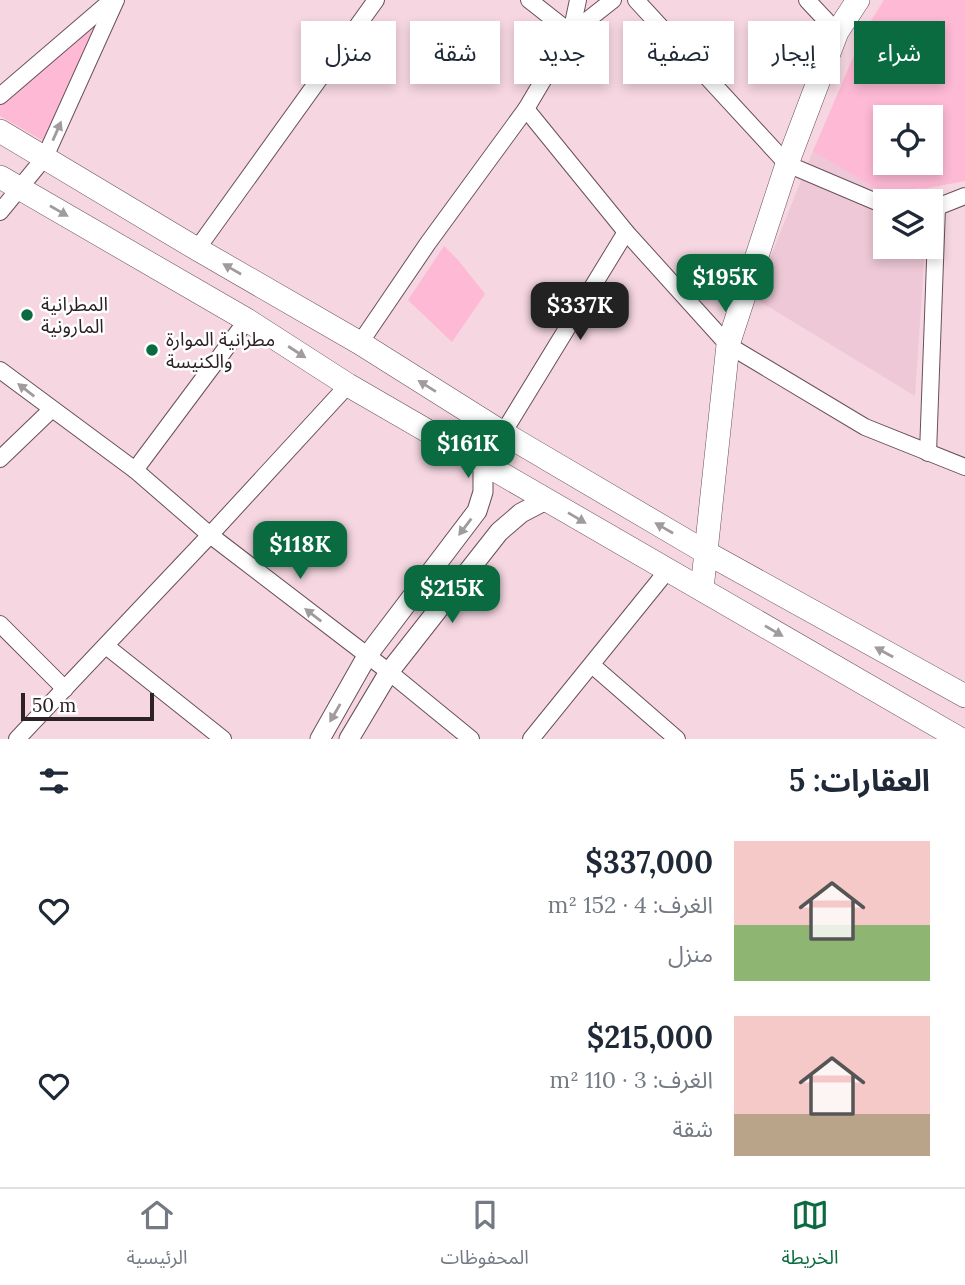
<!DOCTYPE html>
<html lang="ar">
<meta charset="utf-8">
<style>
:root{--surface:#fff;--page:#f6f6f7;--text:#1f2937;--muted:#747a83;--line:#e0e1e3;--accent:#0a6b40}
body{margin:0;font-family:Lora,"Noto Sans Arabic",serif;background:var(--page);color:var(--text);direction:rtl;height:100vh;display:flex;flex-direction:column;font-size:26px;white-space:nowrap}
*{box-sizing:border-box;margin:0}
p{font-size:23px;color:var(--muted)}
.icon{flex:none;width:38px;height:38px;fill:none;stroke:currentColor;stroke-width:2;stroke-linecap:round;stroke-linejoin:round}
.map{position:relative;height:739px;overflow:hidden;direction:ltr}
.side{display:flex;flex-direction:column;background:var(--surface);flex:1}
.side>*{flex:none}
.hud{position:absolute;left:21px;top:21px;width:924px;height:63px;direction:rtl;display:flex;gap:14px}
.buttons{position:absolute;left:873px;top:105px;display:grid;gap:14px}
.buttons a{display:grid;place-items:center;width:70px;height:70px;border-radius:0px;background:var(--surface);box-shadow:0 4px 10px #0003;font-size:35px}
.scale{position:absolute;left:21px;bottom:18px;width:133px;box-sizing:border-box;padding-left:7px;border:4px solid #2c2125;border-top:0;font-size:19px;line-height:24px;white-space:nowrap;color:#2c2125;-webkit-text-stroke:5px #fff;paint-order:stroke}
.price{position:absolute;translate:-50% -60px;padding:0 16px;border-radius:14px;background:var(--accent);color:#fff;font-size:23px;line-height:46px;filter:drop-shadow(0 2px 4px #0008)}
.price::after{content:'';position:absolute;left:50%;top:42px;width:21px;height:16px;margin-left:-10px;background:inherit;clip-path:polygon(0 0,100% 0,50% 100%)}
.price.current{background:#222;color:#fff}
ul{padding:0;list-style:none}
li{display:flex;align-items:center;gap:21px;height:175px;padding:0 35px}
li span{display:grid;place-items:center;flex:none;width:196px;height:140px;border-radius:0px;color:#555}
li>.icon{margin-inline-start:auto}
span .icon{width:84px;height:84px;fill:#fffc;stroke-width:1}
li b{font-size:30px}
h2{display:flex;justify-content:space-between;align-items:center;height:84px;padding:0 35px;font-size:30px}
.tag{padding:0 24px;border-radius:0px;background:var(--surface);box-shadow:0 4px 10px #0003;font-size:24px;line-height:63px}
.tag.current{background:var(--accent);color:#fff}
.tab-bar{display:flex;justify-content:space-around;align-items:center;height:98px;border-top:2px solid var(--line);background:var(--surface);font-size:19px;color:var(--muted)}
.tab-bar a{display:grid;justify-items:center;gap:4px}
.tab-bar .current{color:var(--accent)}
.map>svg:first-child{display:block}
.built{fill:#eec8d6}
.green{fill:#feb9d4;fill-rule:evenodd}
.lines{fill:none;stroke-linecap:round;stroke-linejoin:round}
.minor-casing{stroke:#69505a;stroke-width:18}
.tertiary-casing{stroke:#69505a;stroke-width:21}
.secondary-casing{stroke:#69505a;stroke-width:24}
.minor{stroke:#fff;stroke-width:16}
.tertiary{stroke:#fff;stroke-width:19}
.secondary{stroke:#fff;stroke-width:23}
.oneway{fill:#a09b9d}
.poi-dot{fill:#0a6b40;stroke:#fff;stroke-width:2.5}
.labels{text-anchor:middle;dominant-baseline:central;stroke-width:5;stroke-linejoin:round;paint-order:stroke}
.poi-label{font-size:19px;fill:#2c2125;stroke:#fff;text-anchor:start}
</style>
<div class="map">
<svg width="965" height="739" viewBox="0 0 965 739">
<rect width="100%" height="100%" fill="#f5d6e1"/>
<polygon class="built" points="815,146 884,193 928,188 927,201 886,201 886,247 925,247 915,396 754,298"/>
<g class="green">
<path d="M 884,0 L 965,0 L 965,181 L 928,188 L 880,191 L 813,151 L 864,32 ZM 931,117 L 931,163 L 886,163 L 886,117 Z"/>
<polygon points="105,15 47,143 0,116 0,105"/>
<polygon points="444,246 458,260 485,294 452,342 408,300"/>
</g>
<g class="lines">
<g class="minor-casing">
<g id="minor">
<polyline points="529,0 571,33 578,0"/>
<polyline points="636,0 787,164 886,206"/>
<polyline points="807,0 837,32"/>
<polyline points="0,96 112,0"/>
<polyline points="526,109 626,232 728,345 865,427 965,467"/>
<polyline points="931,208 937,207 965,196"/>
<polyline points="0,212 45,157 116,0"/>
<polyline points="197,249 376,0"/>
<polyline points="360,343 428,243 526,109 571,33 613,0"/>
<polyline points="0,370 135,470 210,535 389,672 471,739"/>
<polyline points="503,433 626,232"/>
<polyline points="928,453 937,207"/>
<polyline points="0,459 51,410"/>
<polyline points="135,470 247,320"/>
<polyline points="0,624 65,689"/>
<polyline points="106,646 223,739"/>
<polyline points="592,665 677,739"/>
<polyline points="17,739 210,535 348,385"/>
<polyline points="531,739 667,571"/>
</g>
</g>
<g class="tertiary-casing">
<g id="tertiary">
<polyline points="320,739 367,656 477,511 483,492 483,464"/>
<polyline points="349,739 389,672 499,532 521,513 546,500"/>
</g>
</g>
<g class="secondary-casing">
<g id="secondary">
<polyline points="0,131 197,249 360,343 503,433 707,553 965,696"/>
<polyline points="0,177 247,320 348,385 960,739"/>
<polyline points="702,589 728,345 787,164 837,32 858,0"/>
</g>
</g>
<use href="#minor" class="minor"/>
<use href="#tertiary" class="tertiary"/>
<use href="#secondary" class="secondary"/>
</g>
<defs><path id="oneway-solid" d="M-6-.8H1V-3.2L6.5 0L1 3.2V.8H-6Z" transform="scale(1.75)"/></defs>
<g class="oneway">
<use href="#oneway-solid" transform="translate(57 131) rotate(-66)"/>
<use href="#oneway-solid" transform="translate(59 211) rotate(30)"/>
<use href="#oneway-solid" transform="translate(232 269) rotate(-150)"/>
<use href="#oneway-solid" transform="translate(297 352) rotate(33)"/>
<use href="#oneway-solid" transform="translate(427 386) rotate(-148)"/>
<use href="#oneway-solid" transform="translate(26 390) rotate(-142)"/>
<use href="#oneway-solid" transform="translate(577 518) rotate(31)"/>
<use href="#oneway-solid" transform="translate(465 527) rotate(127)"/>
<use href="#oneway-solid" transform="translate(664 528) rotate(-150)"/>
<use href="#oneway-solid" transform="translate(313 615) rotate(-142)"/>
<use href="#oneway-solid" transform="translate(774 631) rotate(30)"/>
<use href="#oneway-solid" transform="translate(884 652) rotate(-151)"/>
<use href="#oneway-solid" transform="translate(335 713) rotate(120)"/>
</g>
<g class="poi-dot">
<circle cx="27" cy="315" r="7"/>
<circle cx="152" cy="350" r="7"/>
</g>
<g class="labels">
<g class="poi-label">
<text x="41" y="304">المطرانية<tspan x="41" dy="22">المارونية</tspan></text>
<text x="166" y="339">مطرانية الموارة<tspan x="166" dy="22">والكنيسة</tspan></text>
</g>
</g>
</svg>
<div class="buttons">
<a><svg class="icon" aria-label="locate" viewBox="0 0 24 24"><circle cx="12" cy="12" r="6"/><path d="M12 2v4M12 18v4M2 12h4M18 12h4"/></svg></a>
<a><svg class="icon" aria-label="layers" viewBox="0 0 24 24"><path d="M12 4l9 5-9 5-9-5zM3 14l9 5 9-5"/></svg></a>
</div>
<div class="scale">50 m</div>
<b class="price" style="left:725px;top:314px">$195K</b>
<b class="price current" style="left:580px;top:342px">$337K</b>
<b class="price" style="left:468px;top:480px">$161K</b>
<b class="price" style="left:300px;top:581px">$118K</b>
<b class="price" style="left:452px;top:625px">$215K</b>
<div class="hud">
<a class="tag current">شراء</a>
<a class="tag">إيجار</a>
<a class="tag">تصفية</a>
<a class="tag">جديد</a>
<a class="tag">شقة</a>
<a class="tag">منزل</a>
</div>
</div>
<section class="side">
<h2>العقارات: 5<svg class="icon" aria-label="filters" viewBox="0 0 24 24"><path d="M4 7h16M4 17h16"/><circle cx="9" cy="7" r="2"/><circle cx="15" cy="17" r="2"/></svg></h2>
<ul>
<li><span style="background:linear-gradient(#f6c9c9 60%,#8fb573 0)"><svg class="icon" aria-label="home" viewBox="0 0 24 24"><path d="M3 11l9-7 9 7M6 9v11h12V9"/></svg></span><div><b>$337,000</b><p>الغرف: 4 · 152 m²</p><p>منزل</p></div><svg class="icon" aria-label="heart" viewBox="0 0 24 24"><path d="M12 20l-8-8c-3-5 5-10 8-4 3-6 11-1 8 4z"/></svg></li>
<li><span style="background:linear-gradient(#f6c9c9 70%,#b9a48a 0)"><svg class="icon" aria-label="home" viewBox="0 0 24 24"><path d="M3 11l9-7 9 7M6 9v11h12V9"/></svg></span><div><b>$215,000</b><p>الغرف: 3 · 110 m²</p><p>شقة</p></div><svg class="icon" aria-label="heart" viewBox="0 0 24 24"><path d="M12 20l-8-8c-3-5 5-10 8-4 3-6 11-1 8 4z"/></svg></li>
</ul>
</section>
<nav class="tab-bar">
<a class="current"><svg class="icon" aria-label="map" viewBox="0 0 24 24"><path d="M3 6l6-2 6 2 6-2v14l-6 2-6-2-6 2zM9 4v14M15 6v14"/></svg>الخريطة</a>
<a><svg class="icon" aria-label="saved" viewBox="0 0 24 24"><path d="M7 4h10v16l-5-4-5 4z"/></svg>المحفوظات</a>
<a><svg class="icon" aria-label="home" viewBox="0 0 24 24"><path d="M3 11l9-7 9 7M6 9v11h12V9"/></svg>الرئيسية</a>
</nav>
